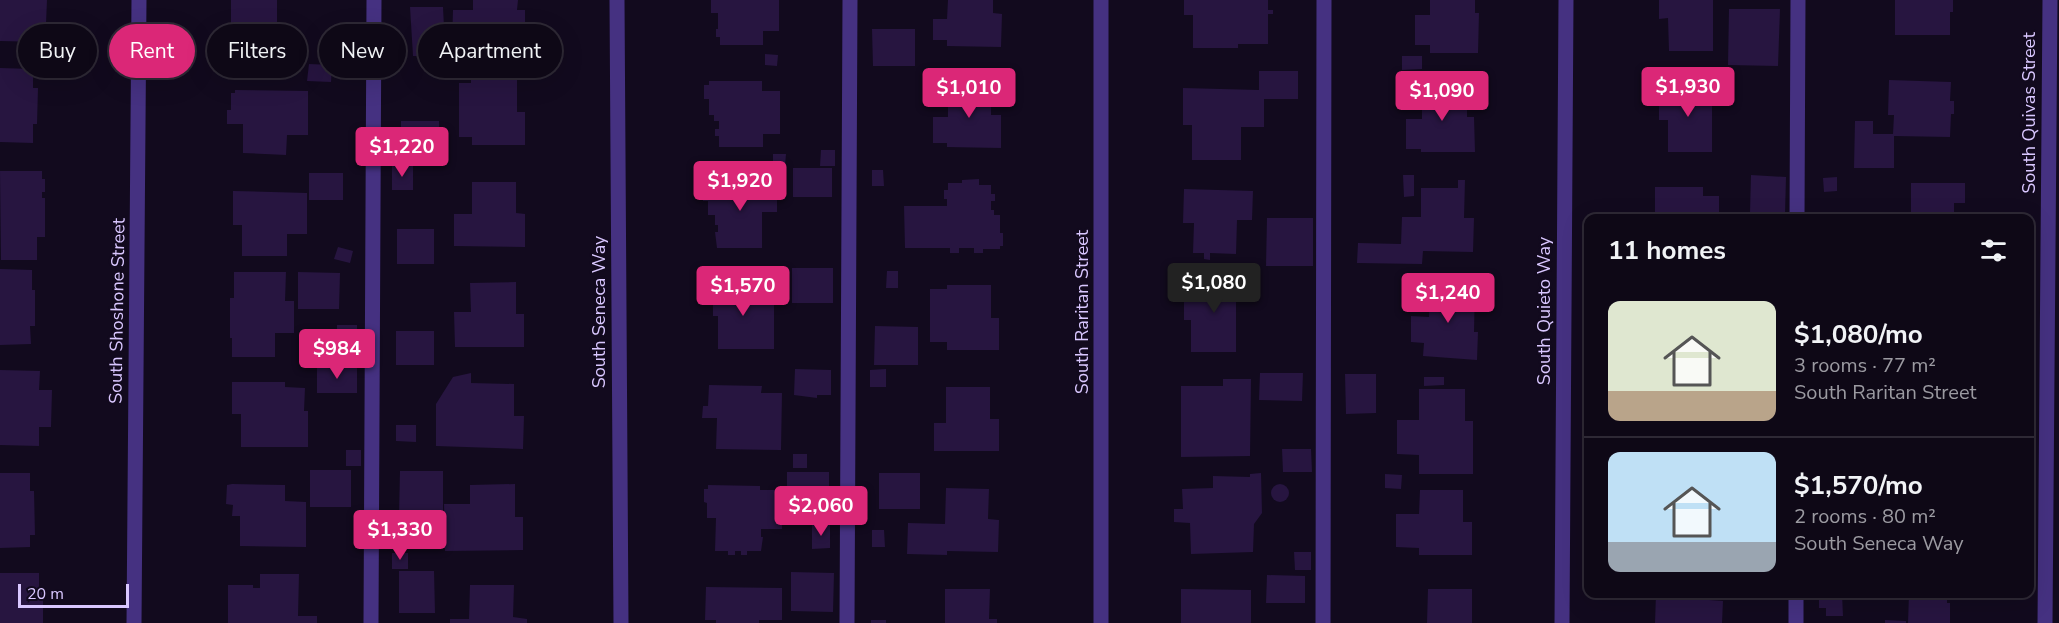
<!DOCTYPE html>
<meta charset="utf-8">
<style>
:root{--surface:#0e0816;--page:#17111f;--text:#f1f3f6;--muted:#9b9aa1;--line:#2e2935;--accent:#db2777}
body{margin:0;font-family:"Nunito Sans",sans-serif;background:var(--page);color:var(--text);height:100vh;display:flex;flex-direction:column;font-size:22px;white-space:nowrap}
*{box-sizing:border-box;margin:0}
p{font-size:20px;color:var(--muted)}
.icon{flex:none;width:33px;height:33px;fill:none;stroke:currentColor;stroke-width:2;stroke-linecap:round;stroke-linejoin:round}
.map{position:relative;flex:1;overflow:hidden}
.sheet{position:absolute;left:1584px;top:214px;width:450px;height:384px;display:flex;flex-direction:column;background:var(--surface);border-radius:12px;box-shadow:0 6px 24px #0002,0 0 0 2px var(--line)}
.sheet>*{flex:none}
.guide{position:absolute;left:18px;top:24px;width:570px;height:54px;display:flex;gap:12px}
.scale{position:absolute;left:18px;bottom:15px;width:111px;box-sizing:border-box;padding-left:6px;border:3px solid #d9c7ff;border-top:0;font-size:16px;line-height:21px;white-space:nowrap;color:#d9c7ff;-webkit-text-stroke:4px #120a1e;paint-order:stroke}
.price{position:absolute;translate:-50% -51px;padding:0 14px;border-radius:6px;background:var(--accent);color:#fff;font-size:20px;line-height:39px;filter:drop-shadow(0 2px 3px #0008)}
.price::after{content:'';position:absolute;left:50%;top:36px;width:18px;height:14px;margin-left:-9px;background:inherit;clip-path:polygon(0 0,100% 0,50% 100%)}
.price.active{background:#222;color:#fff}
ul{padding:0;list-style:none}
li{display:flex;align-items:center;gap:18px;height:150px;padding:0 24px}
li+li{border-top:2px solid var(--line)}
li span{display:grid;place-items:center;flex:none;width:168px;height:120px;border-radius:12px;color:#555}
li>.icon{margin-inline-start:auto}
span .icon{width:72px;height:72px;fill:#fffc;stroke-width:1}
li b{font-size:26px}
h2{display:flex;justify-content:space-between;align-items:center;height:72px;padding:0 24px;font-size:26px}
.tag{padding:0 21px;border-radius:27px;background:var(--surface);box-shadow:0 6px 24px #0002,0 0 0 2px var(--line);font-size:21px;line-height:54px}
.tag.active{background:var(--accent);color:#fff}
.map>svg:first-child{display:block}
.building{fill:#271540}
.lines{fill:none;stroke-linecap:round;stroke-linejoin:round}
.service{stroke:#453181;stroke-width:15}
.minor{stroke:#453181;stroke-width:15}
.labels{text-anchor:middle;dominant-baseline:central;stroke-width:4.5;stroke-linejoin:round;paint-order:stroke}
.street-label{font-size:18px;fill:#d9c7ff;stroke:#120a1e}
</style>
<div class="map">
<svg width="2059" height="623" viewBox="0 0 2059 623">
<rect width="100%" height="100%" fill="#120a1e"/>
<g class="building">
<polygon points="0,0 47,0 46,24 42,24 42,42 0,41"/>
<polygon points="231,0 277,0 277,55 234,54 234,34 231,34"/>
<polygon points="473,0 518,0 517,10 525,10 525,44 452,43 453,10 473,10"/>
<polygon points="711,0 779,0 779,31 763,31 763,45 720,45 720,37 716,37 716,29 718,29 718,13 711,13"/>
<polygon points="948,0 993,0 993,13 1002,14 1001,47 947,46 947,40 933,40 933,19 947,19"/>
<polygon points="1184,0 1268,0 1268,10 1273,10 1273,14 1268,14 1268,44 1238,44 1238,48 1193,48 1193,15 1184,15"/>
<polygon points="1430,0 1475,0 1475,13 1479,13 1478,53 1430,53 1430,45 1415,45 1415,15 1430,15"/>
<polygon points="1659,0 1713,0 1713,51 1669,51 1668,18 1659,19"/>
<polygon points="1895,0 1953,0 1953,12 1950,12 1950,35 1895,35"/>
<polygon points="410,7 443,7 444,27 450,27 450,56 413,56"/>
<polygon points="1729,9 1780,9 1778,66 1728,65"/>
<polygon points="872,29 915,29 915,66 873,66"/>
<polygon points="323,49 337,50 337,63 323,63"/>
<polygon points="765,54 778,55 777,66 765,65"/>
<polygon points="1402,56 1422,56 1422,69 1402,70"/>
<polygon points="309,64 332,65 331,82 307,81"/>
<polygon points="0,68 33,69 33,88 38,88 37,124 33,124 33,143 0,142"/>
<polygon points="1259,71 1298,71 1298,99 1264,99 1264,127 1241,127 1241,160 1192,160 1192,125 1183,125 1183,88 1259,90"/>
<rect x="1403" y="71" width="19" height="14"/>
<polygon points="471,80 517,80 517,112 525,112 525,145 472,145 472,137 459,137 459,83 471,83"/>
<polygon points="1889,80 1951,82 1950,101 1954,101 1954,114 1951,114 1950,137 1894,136 1894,168 1854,168 1855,121 1873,121 1873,134 1893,134 1894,115 1888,115"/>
<polygon points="709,81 762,81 762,91 780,91 780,134 763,134 763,147 719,147 719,136 715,136 715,129 719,129 719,121 714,121 714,115 709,115 709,99 704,99 704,85 709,85"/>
<polygon points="948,83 991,84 991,115 1001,115 1001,148 947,147 947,143 933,143 933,117 948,117"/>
<polygon points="1422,85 1467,85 1467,117 1474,117 1475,152 1421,152 1421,149 1406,149 1406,119 1422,119"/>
<polygon points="1659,87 1712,87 1712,152 1668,152 1668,120 1659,120"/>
<polygon points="235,90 308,91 308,135 287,135 286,155 243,153 243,124 227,124 227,110 231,110 231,93 235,93"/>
<polygon points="401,121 439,121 440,163 401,163"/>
<polygon points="821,150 835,150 835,166 820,166"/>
<polygon points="773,154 786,154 785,166 773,166"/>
<rect x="392" y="165" width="21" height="25"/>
<rect x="793" y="168" width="39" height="29"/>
<polygon points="872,170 883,170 884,186 872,186"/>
<polygon points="0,171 42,171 42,179 45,179 45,192 42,192 42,198 45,198 45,237 37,237 37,260 1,260"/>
<rect x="309" y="173" width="34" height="27"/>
<polygon points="1403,175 1414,175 1414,196 1404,197"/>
<polygon points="1751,175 1786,177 1785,214 1750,213"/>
<polygon points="1837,177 1837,191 1824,192 1823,178"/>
<polygon points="979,179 979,185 991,185 991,194 995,194 995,201 991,201 991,210 994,210 994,215 1000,215 1000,233 1003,233 1003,246 1000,246 1000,249 983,249 983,253 974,253 974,248 959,248 959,253 950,253 950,248 905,248 904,206 947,206 947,199 944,199 944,190 948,190 948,183 962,183 962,180"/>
<polygon points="1458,180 1465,180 1464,218 1474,218 1473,252 1423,251 1422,264 1357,263 1358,243 1401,244 1402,217 1421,217 1421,188 1458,188"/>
<polygon points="472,182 516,182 516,213 525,214 525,247 454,246 454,214 472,214"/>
<polygon points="709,182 762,182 762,185 777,185 777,212 762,212 762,248 717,248 715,232 718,232 718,225 715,225 715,215 708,215 708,201 703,201 703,187 709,187"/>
<polygon points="1911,183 1965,183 1965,203 1954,203 1954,219 1911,219"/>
<polygon points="1655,187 1703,187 1703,196 1719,196 1719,219 1655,219"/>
<polygon points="1184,189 1253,191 1252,220 1237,220 1236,254 1210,253 1210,260 1204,259 1204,253 1193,253 1194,223 1183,223"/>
<polygon points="233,191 307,193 307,234 287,234 287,256 242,256 242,225 233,225"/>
<polygon points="1267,218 1313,218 1313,266 1266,266"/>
<rect x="397" y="229" width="37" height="35"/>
<polygon points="338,247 353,251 350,263 334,259"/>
<rect x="792" y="268" width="41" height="35"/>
<polygon points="0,269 32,270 32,290 35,290 35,326 30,326 31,344 0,345"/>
<polygon points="1223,270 1243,270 1243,287 1236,287 1236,352 1191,352 1191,320 1184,320 1184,287 1223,287"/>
<polygon points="887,271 898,271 898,288 886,288"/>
<polygon points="234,272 286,272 285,301 294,301 294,333 275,333 275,357 232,357 232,338 230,338 230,298 234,298"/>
<polygon points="298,272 340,273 339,309 298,309"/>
<polygon points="516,282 516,314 524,314 524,347 455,347 454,312 471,312 470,283"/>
<polygon points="713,283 762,283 762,304 774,304 774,349 718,349 718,316 713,316"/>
<polygon points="947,285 991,285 991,318 999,318 999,350 947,350 947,342 930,342 930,289 947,289"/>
<polygon points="1475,285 1474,332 1478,332 1477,360 1423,356 1424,343 1411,342 1411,316 1429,317 1430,286"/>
<rect x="337" y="325" width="20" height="11"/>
<polygon points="875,326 918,327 918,365 874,365"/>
<rect x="396" y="331" width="38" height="34"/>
<rect x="317" y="368" width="40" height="25"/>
<polygon points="795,369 831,370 831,395 817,395 817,398 794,395"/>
<polygon points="886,369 886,387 870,387 870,370"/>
<polygon points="0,370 40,371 39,390 52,390 51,427 39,427 39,446 0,445"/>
<polygon points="471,373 471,383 514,384 514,416 524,416 523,449 436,446 436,404 453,377"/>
<polygon points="1260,373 1303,373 1302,401 1259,400"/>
<polygon points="1345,374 1376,374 1376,413 1346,414"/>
<polygon points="1424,377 1444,377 1444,385 1424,386"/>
<polygon points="1223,379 1251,379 1250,456 1181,457 1181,386 1223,386"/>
<polygon points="232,382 285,382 285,387 305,388 304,411 308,411 308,447 241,447 241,414 232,414"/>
<polygon points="709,385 762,386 761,393 782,393 781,450 716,449 717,418 702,418 703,406 708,406"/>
<polygon points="946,387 990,387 990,419 999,419 999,451 934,451 934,423 946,423"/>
<polygon points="1419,389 1465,389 1465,421 1473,421 1473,474 1419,474 1419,455 1397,454 1397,420 1419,420"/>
<polygon points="396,425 416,425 416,442 396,441"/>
<polygon points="1282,449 1311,449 1312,472 1283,472"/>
<rect x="346" y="450" width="15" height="16"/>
<rect x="793" y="454" width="14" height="14"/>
<rect x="310" y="470" width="41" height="37"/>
<polygon points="400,471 443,471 443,516 399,516"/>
<rect x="787" y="472" width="42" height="36"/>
<polygon points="0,473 30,473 30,491 34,491 35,535 30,535 30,547 0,548"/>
<rect x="879" y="473" width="41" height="36"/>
<polygon points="1261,473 1262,513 1254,524 1253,552 1191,554 1190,523 1174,522 1174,509 1183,509 1182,489 1213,488 1213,476 1250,477 1250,474"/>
<polygon points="1385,474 1402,475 1401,489 1385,488"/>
<circle cx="1280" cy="493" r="9"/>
<polygon points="232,484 285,485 285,501 306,502 306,547 240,546 240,516 232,516 233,505 226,504 227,485"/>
<polygon points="515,484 515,517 523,517 523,550 445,551 444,504 470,504 470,485"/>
<polygon points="708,485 760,486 760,490 782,490 782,529 761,529 761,537 763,537 761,551 747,551 747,555 741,555 741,551 735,551 735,555 728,555 728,551 715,551 716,518 707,518 707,503 704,502 704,489 708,489"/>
<polygon points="946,488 989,489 988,519 999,520 998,552 947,551 947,555 907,554 908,523 945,524"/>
<polygon points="1420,490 1463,490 1463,522 1472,522 1472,555 1419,555 1419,548 1396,547 1396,514 1419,514"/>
<polygon points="812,525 830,525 830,548 812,549"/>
<polygon points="872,530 884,530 885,547 872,547"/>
<polygon points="1294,552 1311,552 1311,570 1295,570"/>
<rect x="392" y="553" width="16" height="16"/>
<polygon points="399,571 434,571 435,613 399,613"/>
<polygon points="791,572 834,573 833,612 791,611"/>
<polygon points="0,573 39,573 39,592 43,592 43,623 0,623"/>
<polygon points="260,574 299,574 298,616 317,616 317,623 228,623 228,585 253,585 253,588 260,588"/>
<polygon points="1267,575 1305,576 1305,603 1266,603"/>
<polygon points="470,585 514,585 513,617 527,619 527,623 450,623 450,619 469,619"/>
<polygon points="706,587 782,588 782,620 759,620 759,623 716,623 716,620 705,620"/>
<polygon points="945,589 990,589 989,619 997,619 997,623 945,623"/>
<polygon points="1181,589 1251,590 1251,623 1181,623"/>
<polygon points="1428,589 1472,589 1472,623 1427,623"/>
<polygon points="1656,594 1709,594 1709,600 1723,601 1722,623 1655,623"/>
<polygon points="1819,594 1842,594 1843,616 1826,616 1826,608 1819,608"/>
<polygon points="1909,594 1947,594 1947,603 1950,603 1950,623 1908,623"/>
<rect x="871" y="620" width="15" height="3"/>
<polygon points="1885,620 1906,621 1906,623 1885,623"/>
</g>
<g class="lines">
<g class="service">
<polyline points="1797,219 1798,0"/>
<polyline points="371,623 374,0"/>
<polyline points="847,623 850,0"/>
<polyline points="1323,623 1324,0"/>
<polyline points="1796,623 1796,594"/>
</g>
<g class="minor">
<polyline points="617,0 621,623"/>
<polyline points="1101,0 1101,623"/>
<polyline points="134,623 139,0"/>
<polyline points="1562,623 1566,0"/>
<polyline points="2045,623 2050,0"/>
</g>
</g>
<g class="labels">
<g class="street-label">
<text transform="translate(2029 113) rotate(-90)">South Quivas Street</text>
<text transform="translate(117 311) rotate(-89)">South Shoshone Street</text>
<text transform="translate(1544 311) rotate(-90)">South Quieto Way</text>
<text transform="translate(599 312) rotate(-90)">South Seneca Way</text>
<text transform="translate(1082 312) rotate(-90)">South Raritan Street</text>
</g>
</g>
</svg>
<div class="scale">20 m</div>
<b class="price" style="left:1688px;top:118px">$1,930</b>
<b class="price" style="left:969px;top:119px">$1,010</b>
<b class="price" style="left:1442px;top:122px">$1,090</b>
<b class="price" style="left:402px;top:178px">$1,220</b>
<b class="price" style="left:740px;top:212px">$1,920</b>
<b class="price active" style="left:1214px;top:314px">$1,080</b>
<b class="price" style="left:743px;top:317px">$1,570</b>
<b class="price" style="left:1448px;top:324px">$1,240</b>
<b class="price" style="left:337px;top:380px">$984</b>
<b class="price" style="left:821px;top:537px">$2,060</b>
<b class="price" style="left:400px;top:561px">$1,330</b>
<div class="guide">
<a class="tag">Buy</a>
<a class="tag active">Rent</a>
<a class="tag">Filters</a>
<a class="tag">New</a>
<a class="tag">Apartment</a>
</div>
<section class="sheet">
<h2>11 homes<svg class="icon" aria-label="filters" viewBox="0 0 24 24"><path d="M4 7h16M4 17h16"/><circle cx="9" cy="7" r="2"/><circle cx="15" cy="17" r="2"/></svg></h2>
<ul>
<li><span style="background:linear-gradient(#dfe7d0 75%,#b9a48a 0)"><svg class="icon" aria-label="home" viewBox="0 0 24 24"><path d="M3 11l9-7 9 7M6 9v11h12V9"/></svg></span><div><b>$1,080/mo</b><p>3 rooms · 77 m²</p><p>South Raritan Street</p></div></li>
<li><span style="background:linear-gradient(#bfe0f5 75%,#9aa5b1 0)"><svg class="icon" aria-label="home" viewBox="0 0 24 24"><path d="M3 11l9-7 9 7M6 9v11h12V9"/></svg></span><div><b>$1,570/mo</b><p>2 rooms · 80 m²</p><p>South Seneca Way</p></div></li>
</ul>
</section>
</div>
